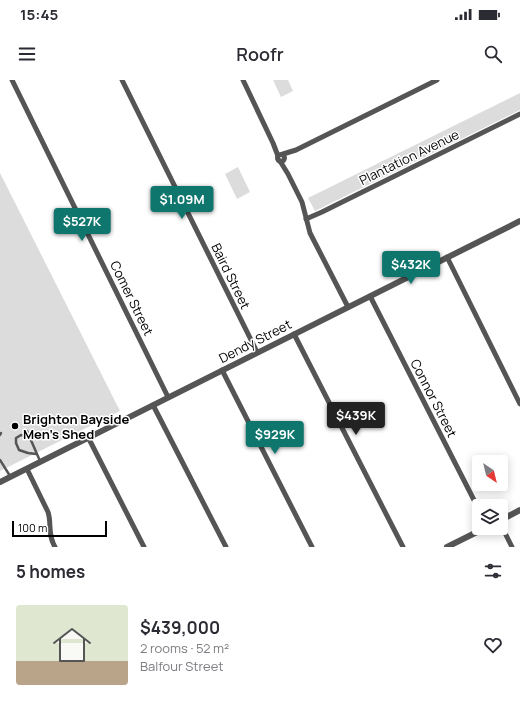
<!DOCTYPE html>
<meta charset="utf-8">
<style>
:root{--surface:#fff;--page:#f2f2f3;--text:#2b2b33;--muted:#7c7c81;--accent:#0f766e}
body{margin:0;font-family:Manrope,sans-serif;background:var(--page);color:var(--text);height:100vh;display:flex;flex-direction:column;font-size:15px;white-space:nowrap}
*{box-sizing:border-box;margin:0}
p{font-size:13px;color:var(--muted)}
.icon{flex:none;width:22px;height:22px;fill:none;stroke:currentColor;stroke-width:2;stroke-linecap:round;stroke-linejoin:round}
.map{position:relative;height:467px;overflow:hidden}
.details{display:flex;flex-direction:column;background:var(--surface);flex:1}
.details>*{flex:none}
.needle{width:26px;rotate:145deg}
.buttons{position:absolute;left:472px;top:375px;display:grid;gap:8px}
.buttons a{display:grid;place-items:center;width:36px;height:36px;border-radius:4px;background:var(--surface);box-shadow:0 2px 10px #0003;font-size:20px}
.scale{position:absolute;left:12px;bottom:10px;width:95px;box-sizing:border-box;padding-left:4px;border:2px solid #000;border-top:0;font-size:11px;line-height:14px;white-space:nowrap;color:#000;-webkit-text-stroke:3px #fff;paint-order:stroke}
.price{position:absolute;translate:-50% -34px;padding:0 9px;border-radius:4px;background:var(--accent);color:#fff;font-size:13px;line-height:26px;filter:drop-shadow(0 1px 2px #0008)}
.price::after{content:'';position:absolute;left:50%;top:24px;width:12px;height:9px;margin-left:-6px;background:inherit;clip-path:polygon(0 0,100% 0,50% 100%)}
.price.active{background:#222;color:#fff}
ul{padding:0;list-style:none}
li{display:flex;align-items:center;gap:12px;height:100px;padding:0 16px}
li span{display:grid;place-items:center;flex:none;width:112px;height:80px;border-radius:4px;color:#555}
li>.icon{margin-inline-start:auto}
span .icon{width:48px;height:48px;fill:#fffc;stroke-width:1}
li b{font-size:17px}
h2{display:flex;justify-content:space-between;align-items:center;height:48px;padding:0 16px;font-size:17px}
.status{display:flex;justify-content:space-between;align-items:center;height:28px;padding:0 20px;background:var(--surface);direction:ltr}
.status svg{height:11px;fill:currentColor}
header{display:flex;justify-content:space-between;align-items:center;height:52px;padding:0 16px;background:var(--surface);font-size:18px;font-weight:600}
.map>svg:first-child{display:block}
.green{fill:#dcdcdc}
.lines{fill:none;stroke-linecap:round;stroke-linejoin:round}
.service{stroke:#555;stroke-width:2.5}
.minor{stroke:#555;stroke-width:5}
.tertiary{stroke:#555;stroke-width:6}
.poi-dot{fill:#000;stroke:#fff;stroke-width:1.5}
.labels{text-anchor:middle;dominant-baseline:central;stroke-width:3;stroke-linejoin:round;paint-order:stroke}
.street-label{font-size:13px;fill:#000;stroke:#fff}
.poi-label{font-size:13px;font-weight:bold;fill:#000;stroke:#fff;text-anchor:start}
</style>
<div class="status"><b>15:45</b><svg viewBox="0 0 49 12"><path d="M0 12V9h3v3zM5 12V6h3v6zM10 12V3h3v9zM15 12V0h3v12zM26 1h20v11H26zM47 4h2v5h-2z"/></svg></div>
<header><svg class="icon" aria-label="menu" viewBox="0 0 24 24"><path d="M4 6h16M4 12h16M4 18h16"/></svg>Roofr<svg class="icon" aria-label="search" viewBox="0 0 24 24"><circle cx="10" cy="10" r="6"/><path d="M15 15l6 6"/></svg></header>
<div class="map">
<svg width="520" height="467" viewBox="0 0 520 467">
<rect width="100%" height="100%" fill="#fff"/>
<g class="green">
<polygon points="273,0 288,0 293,11 281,17"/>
<polygon points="520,13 520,30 315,131 308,118"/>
<polygon points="238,87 250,112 237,119 225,94"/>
<polygon points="0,93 120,331 0,391"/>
</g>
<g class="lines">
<g class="service">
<polyline points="27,351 40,381"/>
<polyline points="0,355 1,353"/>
<polyline points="29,357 21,355 16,358 16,363 19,370 28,373 36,374"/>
<polyline points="0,380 10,396"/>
</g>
<g class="minor">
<polyline points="12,0 168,317"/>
<polyline points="122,0 257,272"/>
<polyline points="243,0 273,63 278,76"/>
<polyline points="283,74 296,70 437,0"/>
<circle cx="281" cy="78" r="3.5"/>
<polyline points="280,81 288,94 302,122 310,153 348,227"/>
<polyline points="306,139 322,132 520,34"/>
<polyline points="447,177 520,324"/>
<polyline points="370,216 479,430"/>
<polyline points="294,254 403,467"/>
<polyline points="222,290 312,467"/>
<polyline points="153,325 226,467"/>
<polyline points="88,357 144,467"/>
<path d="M 27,389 L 48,432 C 52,444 47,453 55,467"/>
<polyline points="501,445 512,467"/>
</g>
<g class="tertiary">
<polyline points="0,402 520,141"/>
<polyline points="501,440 520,430"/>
<polyline points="447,467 485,448"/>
</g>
</g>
<circle class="poi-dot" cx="15" cy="346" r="4"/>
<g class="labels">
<g class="street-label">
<text transform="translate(409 77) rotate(-26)">Plantation Avenue</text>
<text transform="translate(231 196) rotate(64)">Baird Street</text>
<text transform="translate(132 218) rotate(64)">Comer Street</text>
<text transform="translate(255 261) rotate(-27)">Dendy Street</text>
<text transform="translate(434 318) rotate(63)">Connor Street</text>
</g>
<g class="poi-label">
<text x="23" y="339">Brighton Bayside<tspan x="23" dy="15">Men's Shed</tspan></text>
</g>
</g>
</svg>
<div class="buttons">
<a><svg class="needle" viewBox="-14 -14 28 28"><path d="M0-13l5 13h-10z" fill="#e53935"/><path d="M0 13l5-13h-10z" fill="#7c7c81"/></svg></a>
<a><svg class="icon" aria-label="layers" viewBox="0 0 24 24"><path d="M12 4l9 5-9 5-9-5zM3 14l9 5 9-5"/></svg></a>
</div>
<div class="scale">100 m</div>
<b class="price" style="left:182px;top:140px">$1.09M</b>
<b class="price" style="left:82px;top:162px">$527K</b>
<b class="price" style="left:411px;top:205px">$432K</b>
<b class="price active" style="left:356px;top:356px">$439K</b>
<b class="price" style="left:275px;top:375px">$929K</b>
</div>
<section class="details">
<h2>5 homes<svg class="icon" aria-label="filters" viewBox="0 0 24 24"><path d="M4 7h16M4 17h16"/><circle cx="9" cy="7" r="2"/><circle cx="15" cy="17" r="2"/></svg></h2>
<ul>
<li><span style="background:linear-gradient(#dfe7d0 70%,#b9a48a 0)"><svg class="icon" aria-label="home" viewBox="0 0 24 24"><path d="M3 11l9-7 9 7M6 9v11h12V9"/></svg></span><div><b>$439,000</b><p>2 rooms · 52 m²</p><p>Balfour Street</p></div><svg class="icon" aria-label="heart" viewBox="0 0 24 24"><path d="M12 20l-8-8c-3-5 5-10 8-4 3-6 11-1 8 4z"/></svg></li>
</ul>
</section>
